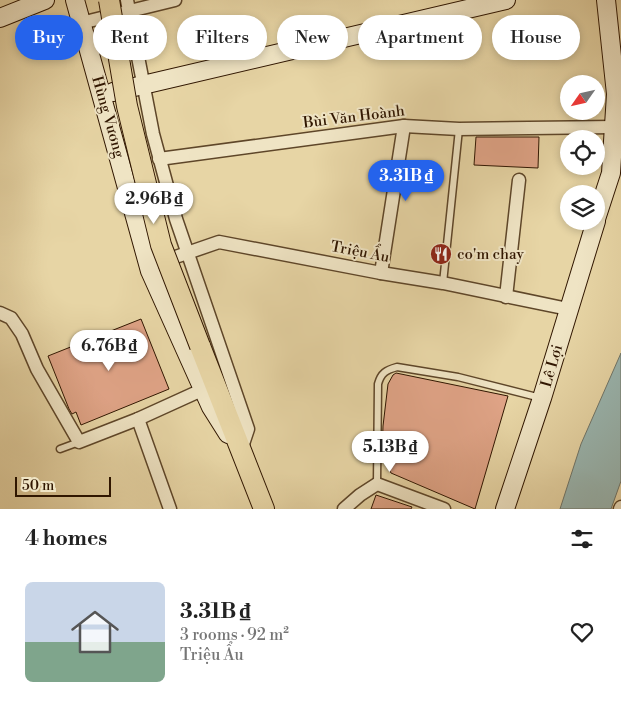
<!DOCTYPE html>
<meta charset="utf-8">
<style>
:root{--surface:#fff;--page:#f2f2f2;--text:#222;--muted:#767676;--accent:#2563eb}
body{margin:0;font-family:"Libre Bodoni",serif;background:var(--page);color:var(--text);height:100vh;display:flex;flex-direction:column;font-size:19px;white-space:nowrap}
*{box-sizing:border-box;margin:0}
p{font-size:16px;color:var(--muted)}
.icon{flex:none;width:28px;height:28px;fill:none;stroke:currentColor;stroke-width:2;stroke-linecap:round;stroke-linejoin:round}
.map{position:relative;height:509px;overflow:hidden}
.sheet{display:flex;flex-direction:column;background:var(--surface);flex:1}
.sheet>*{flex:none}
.banner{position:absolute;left:15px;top:15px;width:591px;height:45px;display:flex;gap:10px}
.needle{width:32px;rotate:236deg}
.buttons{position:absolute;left:560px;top:75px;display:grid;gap:10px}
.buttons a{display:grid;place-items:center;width:45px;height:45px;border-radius:50%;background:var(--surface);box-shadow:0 2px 8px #0003;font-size:25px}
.scale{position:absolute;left:15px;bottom:12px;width:96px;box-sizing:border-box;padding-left:5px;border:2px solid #301600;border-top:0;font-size:14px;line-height:18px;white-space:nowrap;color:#301600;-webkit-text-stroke:4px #efe4c4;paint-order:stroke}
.price{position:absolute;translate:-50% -42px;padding:0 11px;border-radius:18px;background:#fff;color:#222;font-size:16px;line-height:32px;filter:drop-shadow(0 1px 2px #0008)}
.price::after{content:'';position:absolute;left:50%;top:30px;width:15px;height:11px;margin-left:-8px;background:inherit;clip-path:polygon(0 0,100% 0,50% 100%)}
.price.current{background:var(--accent);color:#fff}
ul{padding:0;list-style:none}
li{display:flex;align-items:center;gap:15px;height:125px;padding:0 25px}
li span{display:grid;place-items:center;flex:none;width:140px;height:100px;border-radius:8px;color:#555}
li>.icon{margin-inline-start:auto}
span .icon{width:60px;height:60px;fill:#fffc;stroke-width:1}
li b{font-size:21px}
h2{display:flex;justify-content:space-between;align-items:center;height:60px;padding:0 25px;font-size:21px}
.pill{padding:0 18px;border-radius:22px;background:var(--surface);box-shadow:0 2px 8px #0003;font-size:18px;line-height:45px}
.pill.current{background:var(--accent);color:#fff}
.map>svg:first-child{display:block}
.water{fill:#9ab6b0;stroke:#70766a}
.building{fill:#dfa386;stroke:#301600}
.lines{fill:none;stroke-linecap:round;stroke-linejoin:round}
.lane-casing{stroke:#5e4629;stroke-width:9}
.street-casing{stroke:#5e4629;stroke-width:15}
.secondary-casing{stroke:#301600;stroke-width:20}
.primary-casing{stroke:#301600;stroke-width:22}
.lane{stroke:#efe4c4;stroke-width:6}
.street{stroke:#efe4c4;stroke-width:12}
.secondary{stroke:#efe4c4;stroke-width:18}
.primary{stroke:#e7d5a5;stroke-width:20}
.primary-bridge-casing{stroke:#301600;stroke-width:22;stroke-linecap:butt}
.primary-bridge{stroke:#e7d5a5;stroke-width:20}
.labels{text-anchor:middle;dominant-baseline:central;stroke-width:4;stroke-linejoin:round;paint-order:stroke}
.street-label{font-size:15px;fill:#301600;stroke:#efe4c4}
.poi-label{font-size:15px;fill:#301600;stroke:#efe4c4;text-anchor:start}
</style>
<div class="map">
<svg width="621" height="509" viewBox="0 0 621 509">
<rect width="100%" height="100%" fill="#e7d5a5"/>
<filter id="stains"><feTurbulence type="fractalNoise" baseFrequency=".004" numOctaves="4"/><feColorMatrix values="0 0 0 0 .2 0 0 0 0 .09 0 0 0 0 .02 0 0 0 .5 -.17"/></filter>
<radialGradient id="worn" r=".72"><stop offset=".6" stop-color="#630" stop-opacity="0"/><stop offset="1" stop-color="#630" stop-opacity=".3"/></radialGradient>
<polygon class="water" points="621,353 621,481 611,509 560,509 581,444"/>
<g class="building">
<polygon points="476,137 539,137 538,168 474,165"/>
<polygon points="141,319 169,389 81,425 76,412 72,414 69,409 48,356"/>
<polygon points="396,373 508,396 475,509 391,473 382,457 383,426 388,384 393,375"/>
<polygon points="376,495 412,507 411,509 371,509"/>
</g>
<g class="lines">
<g class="lane-casing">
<g id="lane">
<polyline points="443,283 459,129"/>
<polyline points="60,449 79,442"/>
<path d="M 377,484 L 378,384 C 381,373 386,370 397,367 L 458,377 L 541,398"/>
</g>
</g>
<g class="street-casing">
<g id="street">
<polyline points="127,0 153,134 176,219 248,429 241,450"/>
<polyline points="81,23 175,0"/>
<polyline points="159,159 404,126 459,129 614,127"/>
<polyline points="161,262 219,242 381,273 443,283 568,309"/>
<polyline points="381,273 404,126"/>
<polyline points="506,297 519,180"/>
<polyline points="0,313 11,318 22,334 37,369 79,442 138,419 204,389"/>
<polyline points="138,419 170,509"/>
<polyline points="344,509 360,495 377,484 444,509"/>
<polyline points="620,509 621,507"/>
</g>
</g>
<g class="secondary-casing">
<g id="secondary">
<polyline points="75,0 150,271 211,407 228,434"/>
<polyline points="0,18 45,0"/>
<polyline points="113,92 506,0"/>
<polyline points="596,219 611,173 616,94 606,0"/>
<polyline points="505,509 542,398 596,221"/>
</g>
</g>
<g class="primary-casing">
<polyline id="primary" points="200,346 264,509"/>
</g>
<use href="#lane" class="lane"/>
<use href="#street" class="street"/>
<use href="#secondary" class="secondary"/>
<use href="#primary" class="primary"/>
<g class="primary-bridge-casing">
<polyline id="primary-bridge" points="109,0 127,106 161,245 200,346"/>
</g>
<use href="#primary-bridge" class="primary-bridge"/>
</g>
<defs>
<g id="restaurant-disc" transform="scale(1.125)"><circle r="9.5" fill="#8f2418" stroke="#efe4c4"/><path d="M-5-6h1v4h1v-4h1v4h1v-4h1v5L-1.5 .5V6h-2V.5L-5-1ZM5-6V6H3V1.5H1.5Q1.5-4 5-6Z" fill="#fff"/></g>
</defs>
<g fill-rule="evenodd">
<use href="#restaurant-disc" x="441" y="254"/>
</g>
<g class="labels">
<g class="street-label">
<text transform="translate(108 117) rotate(74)">Hùng Vương</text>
<text transform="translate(354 117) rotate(-7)">Bùi Văn Hoành</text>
<text transform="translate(360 252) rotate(11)">Triệu Ẩu</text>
<text transform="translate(552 366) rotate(-74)">Lê Lợi</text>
</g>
<g class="poi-label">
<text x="457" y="254">co'm chay</text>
</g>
</g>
<rect width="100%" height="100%" filter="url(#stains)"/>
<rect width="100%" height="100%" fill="url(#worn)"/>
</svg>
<div class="buttons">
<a><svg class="needle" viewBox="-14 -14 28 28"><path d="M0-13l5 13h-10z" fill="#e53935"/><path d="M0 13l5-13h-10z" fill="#767676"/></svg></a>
<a><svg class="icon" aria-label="locate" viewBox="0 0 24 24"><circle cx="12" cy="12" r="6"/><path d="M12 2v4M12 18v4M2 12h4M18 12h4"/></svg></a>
<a><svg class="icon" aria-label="layers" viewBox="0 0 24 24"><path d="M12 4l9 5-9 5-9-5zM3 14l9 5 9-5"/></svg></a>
</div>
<div class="scale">50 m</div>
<b class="price current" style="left:406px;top:202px">3.31B ₫</b>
<b class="price" style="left:154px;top:225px">2.96B ₫</b>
<b class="price" style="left:109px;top:372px">6.76B ₫</b>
<b class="price" style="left:390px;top:473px">5.13B ₫</b>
<div class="banner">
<a class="pill current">Buy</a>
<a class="pill">Rent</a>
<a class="pill">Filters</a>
<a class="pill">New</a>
<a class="pill">Apartment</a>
<a class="pill">House</a>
</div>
</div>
<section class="sheet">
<h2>4 homes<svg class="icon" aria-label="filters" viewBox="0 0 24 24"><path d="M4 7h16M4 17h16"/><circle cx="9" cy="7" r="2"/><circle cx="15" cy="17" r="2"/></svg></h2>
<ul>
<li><span style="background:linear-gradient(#c9d6e8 60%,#7fa58c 0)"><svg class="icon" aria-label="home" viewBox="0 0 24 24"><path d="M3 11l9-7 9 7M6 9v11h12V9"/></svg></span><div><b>3.31B ₫</b><p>3 rooms · 92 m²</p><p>Triệu Ẩu</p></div><svg class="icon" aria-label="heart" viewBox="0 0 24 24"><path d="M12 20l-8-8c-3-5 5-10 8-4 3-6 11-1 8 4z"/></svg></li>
</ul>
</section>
